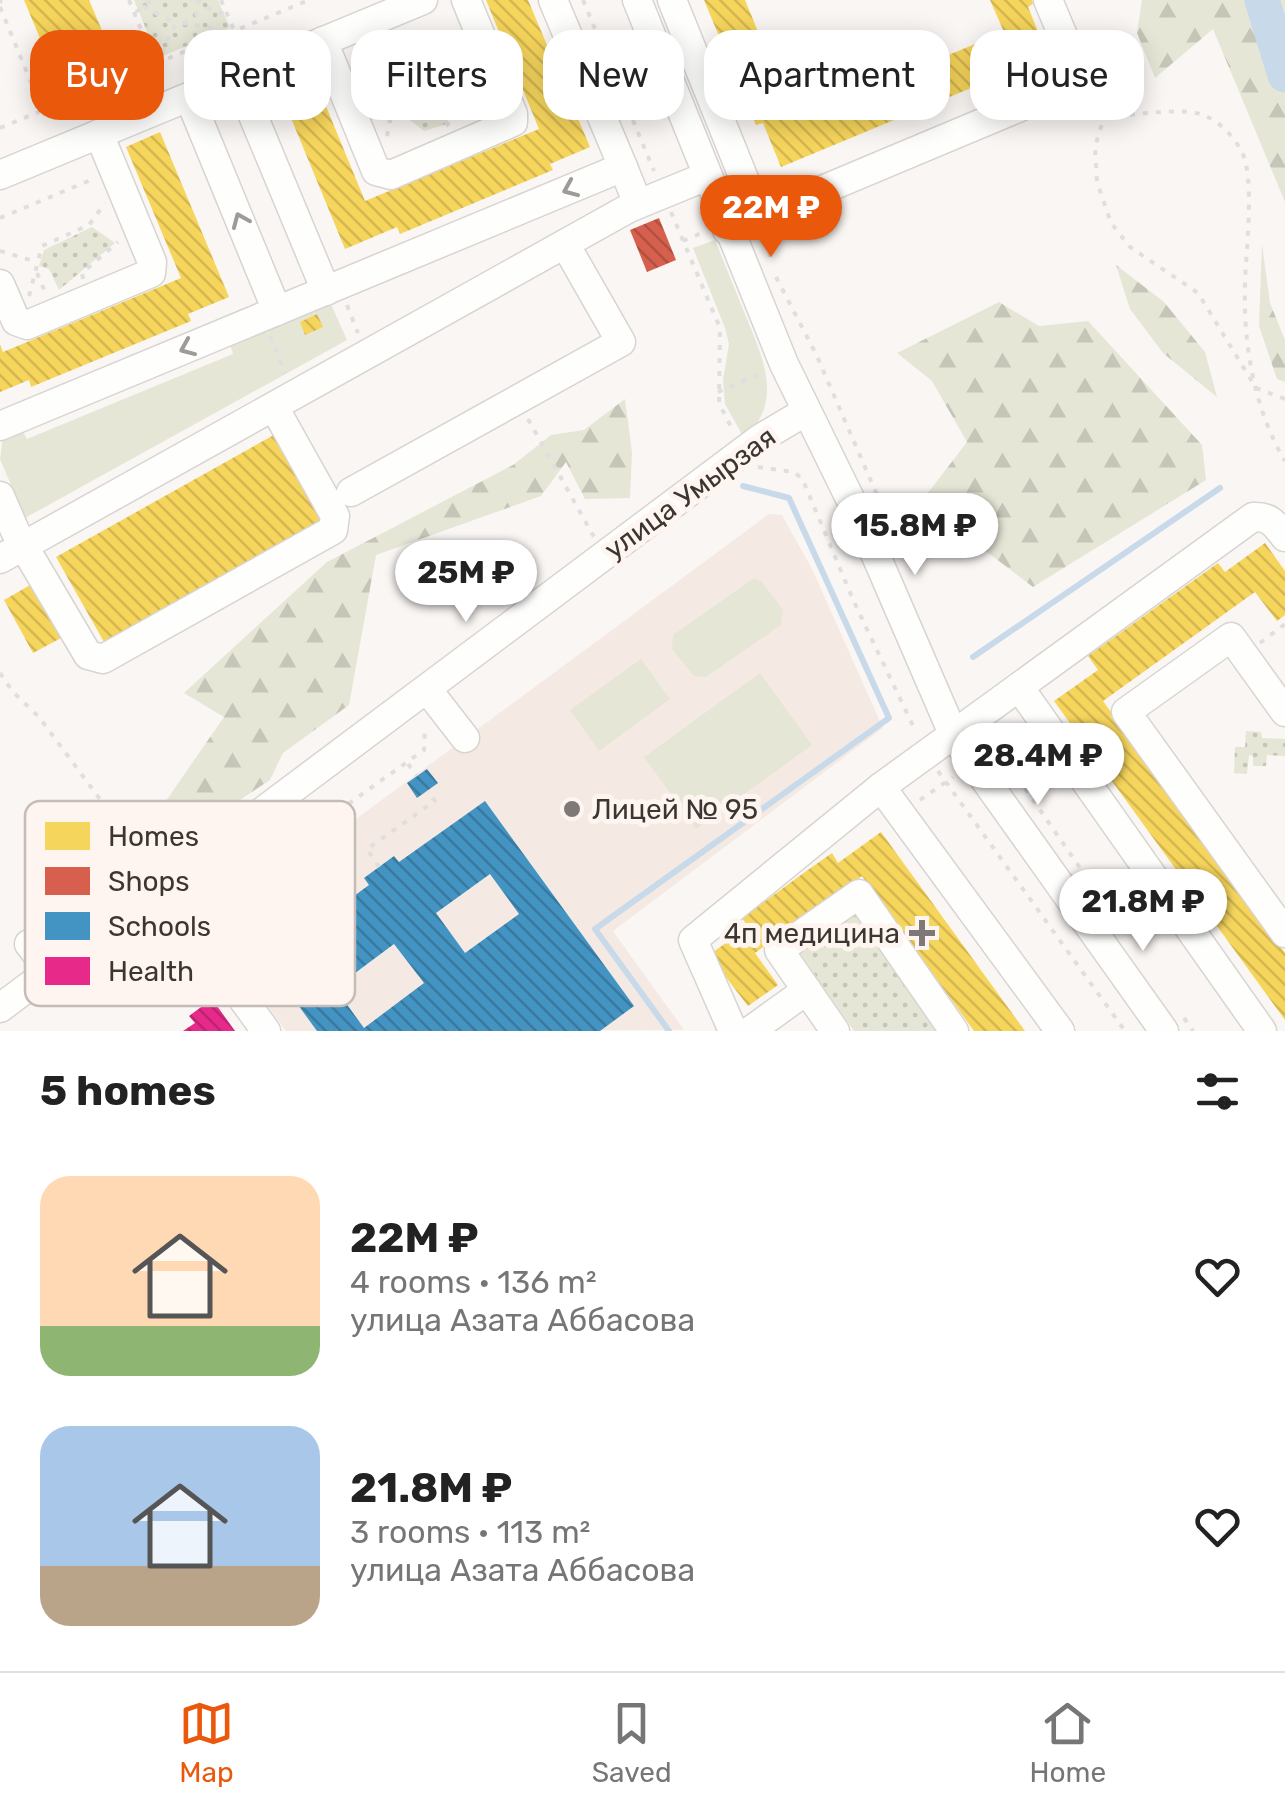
<!DOCTYPE html>
<meta charset="utf-8">
<style>
:root{--surface:#fff;--page:#f2f2f2;--text:#222;--muted:#767676;--line:#e0e0e0;--accent:#ea580c}
body{margin:0;font-family:Rubik,sans-serif;background:var(--page);color:var(--text);height:100vh;display:flex;flex-direction:column;font-size:38px;white-space:nowrap}
*{box-sizing:border-box;margin:0}
p{font-size:32px;color:var(--muted)}
.icon{flex:none;width:55px;height:55px;fill:none;stroke:currentColor;stroke-width:2;stroke-linecap:round;stroke-linejoin:round}
.map{position:relative;height:1031px;overflow:hidden}
.details{display:flex;flex-direction:column;background:var(--surface);flex:1}
.details>*{flex:none}
.top-card{position:absolute;left:30px;top:30px;width:1225px;height:90px;display:flex;gap:20px}
.price{position:absolute;translate:-50% -85px;padding:0 22px;border-radius:35px;background:#fff;color:#222;font-size:32px;line-height:65px;filter:drop-shadow(0 2px 5px #0008)}
.price::after{content:'';position:absolute;left:50%;top:60px;width:30px;height:22px;margin-left:-15px;background:inherit;clip-path:polygon(0 0,100% 0,50% 100%)}
.price.active{background:var(--accent);color:#fff}
ul{padding:0;list-style:none}
li{display:flex;align-items:center;gap:30px;height:250px;padding:0 40px}
li span{display:grid;place-items:center;flex:none;width:280px;height:200px;border-radius:30px;color:#555}
li>.icon{margin-inline-start:auto}
span .icon{width:120px;height:120px;fill:#fffc;stroke-width:1}
li b{font-size:42px}
h2{display:flex;justify-content:space-between;align-items:center;height:120px;padding:0 40px;font-size:42px}
.pill{padding:0 35px;border-radius:30px;background:var(--surface);box-shadow:0 5px 25px #0003;font-size:35px;line-height:90px}
.pill.active{background:var(--accent);color:#fff}
.dock{display:flex;justify-content:space-around;align-items:center;height:140px;border-top:2px solid var(--line);background:var(--surface);font-size:28px;color:var(--muted)}
.dock a{display:grid;justify-items:center;gap:5px}
.dock .active{color:var(--accent)}
.map>svg:first-child{display:block}
.built{fill:#f4eae3}
.grass{fill:#e5e6d6}
.forest{fill:url(#forest-firs)}
.park{fill:url(#park-dots)}
.homes{fill:url(#homes-back-hatch)}
.shops{fill:url(#shops-back-hatch)}
.schools{fill:url(#schools-back-hatch);fill-rule:evenodd}
.health{fill:url(#health-back-hatch)}
.lines{fill:none;stroke-linecap:round;stroke-linejoin:round}
.stream{stroke:#c8daea;stroke-width:6}
.river{stroke:#c8daea;stroke-width:35}
.minor-casing{stroke:#d8d4d1;stroke-width:31}
.path{stroke:#e0dede;stroke-width:4;stroke-dasharray:5 8;stroke-linecap:butt}
.minor{stroke:#fefefd;stroke-width:28}
.oneway{stroke:#9d9a98}
.poi-dot{fill:#7e7977;stroke:#fef5f0;stroke-width:4}
.labels{text-anchor:middle;dominant-baseline:central;stroke-width:10;stroke-linejoin:round;paint-order:stroke}
.street-label{font-size:28px;fill:#3c3633;stroke:#fef5f0}
.poi-label{font-size:28px;fill:#3c3633;stroke:#fef5f0;text-anchor:start}
.key{fill:#fef5f0;stroke:#c4bcb7;stroke-width:2.5}
.key-label{font-size:28px;fill:#3c3633}
</style>
<div class="map">
<svg width="1285" height="1031" viewBox="0 0 1285 1031">
<defs>
<pattern id="forest-firs" width="22" height="20" patternUnits="userSpaceOnUse" patternTransform="scale(2.5)"><rect width="22" height="20" fill="#e5e6d6"/><path d="M5 1l3.5 6h-7zM16 11l3.5 6h-7z" fill="#c5c6b8"/></pattern>
<pattern id="park-dots" width="8" height="8" patternUnits="userSpaceOnUse" patternTransform="scale(2.5)"><rect width="8" height="8" fill="#e5e6d6"/><path d="M2 2h.1M6 6h.1" fill="none" stroke="#c5c6b8" stroke-width="1.8" stroke-linecap="round"/></pattern>
<pattern id="homes-back-hatch" width="6" height="6" patternUnits="userSpaceOnUse" patternTransform="scale(2.5)"><rect width="6" height="6" fill="#f6d55c"/><path d="M-1 5l2 2M0 0l6 6M5-1l2 2" fill="none" stroke="#d4b750"/></pattern>
<pattern id="shops-back-hatch" width="6" height="6" patternUnits="userSpaceOnUse" patternTransform="scale(2.5)"><rect width="6" height="6" fill="#d6604d"/><path d="M-1 5l2 2M0 0l6 6M5-1l2 2" fill="none" stroke="#af5041"/></pattern>
<pattern id="schools-back-hatch" width="6" height="6" patternUnits="userSpaceOnUse" patternTransform="scale(2.5)"><rect width="6" height="6" fill="#4393c3"/><path d="M-1 5l2 2M0 0l6 6M5-1l2 2" fill="none" stroke="#39799f"/></pattern>
<pattern id="health-back-hatch" width="6" height="6" patternUnits="userSpaceOnUse" patternTransform="scale(2.5)"><rect width="6" height="6" fill="#e7298a"/><path d="M-1 5l2 2M0 0l6 6M5-1l2 2" fill="none" stroke="#bc2471"/></pattern>
</defs>
<rect width="100%" height="100%" fill="#faf6f4"/>
<polygon class="built" points="769,514 782,515 812,569 883,728 613,931 684,1030 286,1031 239,967 246,943 293,908 272,881"/>
<g class="grass">
<polygon points="415,50 426,75 391,89 381,64"/>
<path d="M 715,240 C 725,265 735,289 745,314 C 762,356 785,402 744,438 L 725,404 L 723,380 L 729,344 L 725,328 L 693,248 Z"/>
<polygon points="330,302 347,340 25,518 0,459 3,438 22,430 27,439 233,354 230,344 265,329 268,335 267,329"/>
<polygon points="754,578 762,582 783,610 781,625 706,677 694,676 672,649 673,635"/>
<polygon points="641,659 670,699 599,751 570,710"/>
<polygon points="760,673 812,745 696,829 644,757"/>
</g>
<g class="forest">
<polygon points="1142,0 1285,0 1285,202 1213,29 1155,78 1137,33"/>
<polygon points="1262,244 1270,303 1285,340 1285,382 1277,379 1259,326"/>
<polygon points="1116,265 1164,302 1205,352 1217,397 1163,353 1130,309"/>
<polygon points="999,302 1039,326 1088,321 1202,445 1206,480 1033,587 921,502 967,442 932,381 897,353"/>
<polygon points="625,399 632,453 630,498 585,499 566,462 541,496 376,555 349,705 283,753 270,780 105,889 224,717 184,693 327,562 513,465 551,435 584,430"/>
</g>
<g class="park">
<polygon points="134,0 218,0 230,28 158,58"/>
<polygon points="445,81 467,97 444,125 424,131 399,112 396,101"/>
<polygon points="92,227 115,243 59,290 49,269 39,266 44,250"/>
<polygon points="1246,731 1261,732 1262,738 1285,739 1285,756 1267,755 1266,766 1253,766 1253,756 1249,755 1247,774 1234,773 1235,747 1245,747"/>
<polygon points="858,903 947,1031 854,1031 795,946"/>
</g>
<g class="homes">
<polygon points="24,0 89,0 115,61 59,84"/>
<polygon points="486,0 528,0 590,147 550,164 553,170 400,234 397,227 345,249 277,84 311,70 365,201 539,129"/>
<polygon points="704,0 745,0 794,119 1004,32 990,0 1032,0 1033,4 1028,7 1048,56 781,167 763,123 756,125"/>
<polygon points="160,132 229,297 188,314 191,321 31,387 29,380 0,392 0,345 3,352 181,278 126,147"/>
<polygon points="317,314 323,327 305,335 300,322"/>
<polygon points="281,431 328,516 104,642 56,557"/>
<polygon points="1265,543 1285,571 1285,615 1277,621 1255,592 1103,701 1285,953 1285,1020 1054,701 1098,670 1088,656 1218,563 1225,572"/>
<polygon points="32,584 61,638 33,653 4,600"/>
<polygon points="881,832 1025,1031 974,1031 862,876 755,953 778,985 748,1006 709,955 748,927 742,918 805,872 832,853 838,863"/>
</g>
<polygon class="shops" points="659,218 676,260 647,272 630,230"/>
<g class="schools">
<polygon points="427,769 438,783 417,798 407,783"/>
<path d="M 485,801 L 634,1006 L 600,1031 L 317,1031 L 266,961 L 369,885 L 364,878 L 394,856 L 399,862 ZM 490,874 L 519,914 L 465,953 L 436,913 ZM 394,944 L 424,983 L 364,1028 L 335,988 Z"/>
</g>
<polygon class="health" points="212,999 235,1031 183,1031 195,1023 189,1016"/>
<g class="lines">
<g class="stream">
<polyline points="973,657 1220,488"/>
<polyline points="669,1031 595,929 889,718 789,498 743,486"/>
</g>
<polyline class="river" points="1262,0 1285,75"/>
<g class="minor-casing">
<g id="minor">
<polyline points="553,0 623,167"/>
<polyline points="637,0 784,364 861,521 954,736 1164,1031"/>
<polyline points="672,0 759,216"/>
<polyline points="323,41 376,171 391,175 513,122 513,114 466,0"/>
<polyline points="237,77 326,291"/>
<polyline points="189,97 277,311"/>
<polyline points="0,175 423,0"/>
<polyline points="727,230 1082,81 1048,0"/>
<polyline points="0,284 16,321 27,325 151,273 152,262 99,134"/>
<polyline points="0,426 623,167 638,204"/>
<polyline points="351,492 621,342 565,244"/>
<polyline points="0,496 16,533 88,655 103,659 333,530 335,516 274,407"/>
<polyline points="0,559 629,208 707,176"/>
<polyline points="1019,687 1262,1031"/>
<polyline points="427,689 465,738"/>
<polyline points="1285,712 1231,637 1126,712 1285,933"/>
<polyline points="881,787 1060,1031"/>
<polyline points="162,888 266,1031"/>
<polyline points="54,920 76,951"/>
<polyline points="29,944 50,971"/>
<polyline points="0,1008 761,438 805,412"/>
<path d="M 733,1031 L 693,940 L 881,787 L 1253,517 C 1270,516 1275,524 1285,537"/>
<polyline points="750,1031 807,990"/>
<polyline points="835,1031 779,950 859,894 954,1031"/>
</g>
</g>
<g class="path">
<polyline points="129,0 163,83"/>
<polyline points="196,0 211,10 228,15"/>
<polyline points="221,0 243,51"/>
<polyline points="583,0 654,171"/>
<polyline points="0,3 1,0"/>
<polyline points="143,6 176,24 155,64"/>
<polyline points="0,7 42,109"/>
<polyline points="136,12 152,0"/>
<polyline points="182,23 208,27 226,34"/>
<polyline points="184,23 196,15 201,5"/>
<polyline points="448,79 462,54"/>
<polyline points="1095,102 1104,117 1095,147 1097,182 1111,223 1130,247 1198,293 1256,388 1285,399"/>
<path d="M 1104,117 C 1126,116 1177,108 1196,113 C 1216,117 1233,135 1242,152 C 1255,179 1246,251 1245,283 C 1243,344 1254,409 1285,461"/>
<polyline points="446,126 472,95"/>
<polyline points="0,128 309,0"/>
<polyline points="387,136 394,100 444,78 482,101"/>
<polyline points="671,212 720,328 719,403 732,429"/>
<polyline points="0,218 91,180"/>
<polyline points="769,239 770,264"/>
<polyline points="683,241 706,231"/>
<polyline points="0,251 37,262"/>
<polyline points="37,273 45,292"/>
<polyline points="776,277 816,354 897,541"/>
<polyline points="83,279 82,273 118,242"/>
<polyline points="29,296 42,246 89,225 105,203"/>
<polyline points="347,305 358,333"/>
<polyline points="270,336 285,374"/>
<polyline points="718,392 765,372"/>
<polyline points="528,419 594,537"/>
<polyline points="758,467 793,472 802,478 854,602 916,732"/>
<polyline points="1260,643 1285,624"/>
<polyline points="0,673 13,692 39,717 111,814 159,858"/>
<polyline points="988,735 1128,937"/>
<polyline points="998,745 1023,728"/>
<polyline points="408,764 417,776"/>
<polyline points="938,771 1125,1031"/>
<polyline points="920,800 953,777"/>
<polyline points="379,867 367,849 435,801 427,791"/>
<polyline points="206,883 233,886 424,750 425,726"/>
<polyline points="1184,1018 1193,1031"/>
</g>
<use href="#minor" class="minor"/>
</g>
<defs><path id="oneway-chevron" d="M-2-3.5L2.5 0L-2 3.5" fill="none" stroke-width="1.6" stroke-linecap="round" stroke-linejoin="round" transform="scale(2.5)"/></defs>
<g class="oneway">
<use href="#oneway-chevron" transform="translate(570 189) rotate(157)"/>
<use href="#oneway-chevron" transform="translate(240 220) rotate(-113)"/>
<use href="#oneway-chevron" transform="translate(187 348) rotate(157)"/>
</g>
<g class="poi-dot">
<circle cx="572" cy="809" r="10"/>
<path d="M917 918h10v10h10v10h-10v10h-10v-10h-10v-10h10z"/>
</g>
<g class="labels">
<g class="street-label">
<text transform="translate(690 493) rotate(-36)">улица Умырзая</text>
</g>
<g class="poi-label">
<text x="592" y="809">Лицей № 95</text>
<text x="900" y="933" text-anchor="end">4п медицина</text>
</g>
</g>
<rect x="25" y="801" width="330" height="205" rx="15" class="key"/>
<rect x="45" y="822" width="45" height="28" fill="#f6d55c"/>
<rect x="45" y="867" width="45" height="28" fill="#d6604d"/>
<rect x="45" y="912" width="45" height="28" fill="#4393c3"/>
<rect x="45" y="957" width="45" height="28" fill="#e7298a"/>
<g class="key-label">
<text x="108" y="846">Homes</text>
<text x="108" y="891">Shops</text>
<text x="108" y="936">Schools</text>
<text x="108" y="981">Health</text>
</g>
</svg>
<b class="price active" style="left:771px;top:260px">22M ₽</b>
<b class="price" style="left:915px;top:578px">15.8M ₽</b>
<b class="price" style="left:466px;top:625px">25M ₽</b>
<b class="price" style="left:1038px;top:808px">28.4M ₽</b>
<b class="price" style="left:1143px;top:954px">21.8M ₽</b>
<div class="top-card">
<a class="pill active">Buy</a>
<a class="pill">Rent</a>
<a class="pill">Filters</a>
<a class="pill">New</a>
<a class="pill">Apartment</a>
<a class="pill">House</a>
</div>
</div>
<section class="details">
<h2>5 homes<svg class="icon" aria-label="filters" viewBox="0 0 24 24"><path d="M4 7h16M4 17h16"/><circle cx="9" cy="7" r="2"/><circle cx="15" cy="17" r="2"/></svg></h2>
<ul>
<li><span style="background:linear-gradient(#ffd9b3 75%,#8fb573 0)"><svg class="icon" aria-label="home" viewBox="0 0 24 24"><path d="M3 11l9-7 9 7M6 9v11h12V9"/></svg></span><div><b>22M ₽</b><p>4 rooms · 136 m²</p><p>улица Азата Аббасова</p></div><svg class="icon" aria-label="heart" viewBox="0 0 24 24"><path d="M12 20l-8-8c-3-5 5-10 8-4 3-6 11-1 8 4z"/></svg></li>
<li><span style="background:linear-gradient(#a9c7e8 70%,#b9a48a 0)"><svg class="icon" aria-label="home" viewBox="0 0 24 24"><path d="M3 11l9-7 9 7M6 9v11h12V9"/></svg></span><div><b>21.8M ₽</b><p>3 rooms · 113 m²</p><p>улица Азата Аббасова</p></div><svg class="icon" aria-label="heart" viewBox="0 0 24 24"><path d="M12 20l-8-8c-3-5 5-10 8-4 3-6 11-1 8 4z"/></svg></li>
</ul>
</section>
<nav class="dock">
<a class="active"><svg class="icon" aria-label="map" viewBox="0 0 24 24"><path d="M3 6l6-2 6 2 6-2v14l-6 2-6-2-6 2zM9 4v14M15 6v14"/></svg>Map</a>
<a><svg class="icon" aria-label="saved" viewBox="0 0 24 24"><path d="M7 4h10v16l-5-4-5 4z"/></svg>Saved</a>
<a><svg class="icon" aria-label="home" viewBox="0 0 24 24"><path d="M3 11l9-7 9 7M6 9v11h12V9"/></svg>Home</a>
</nav>
